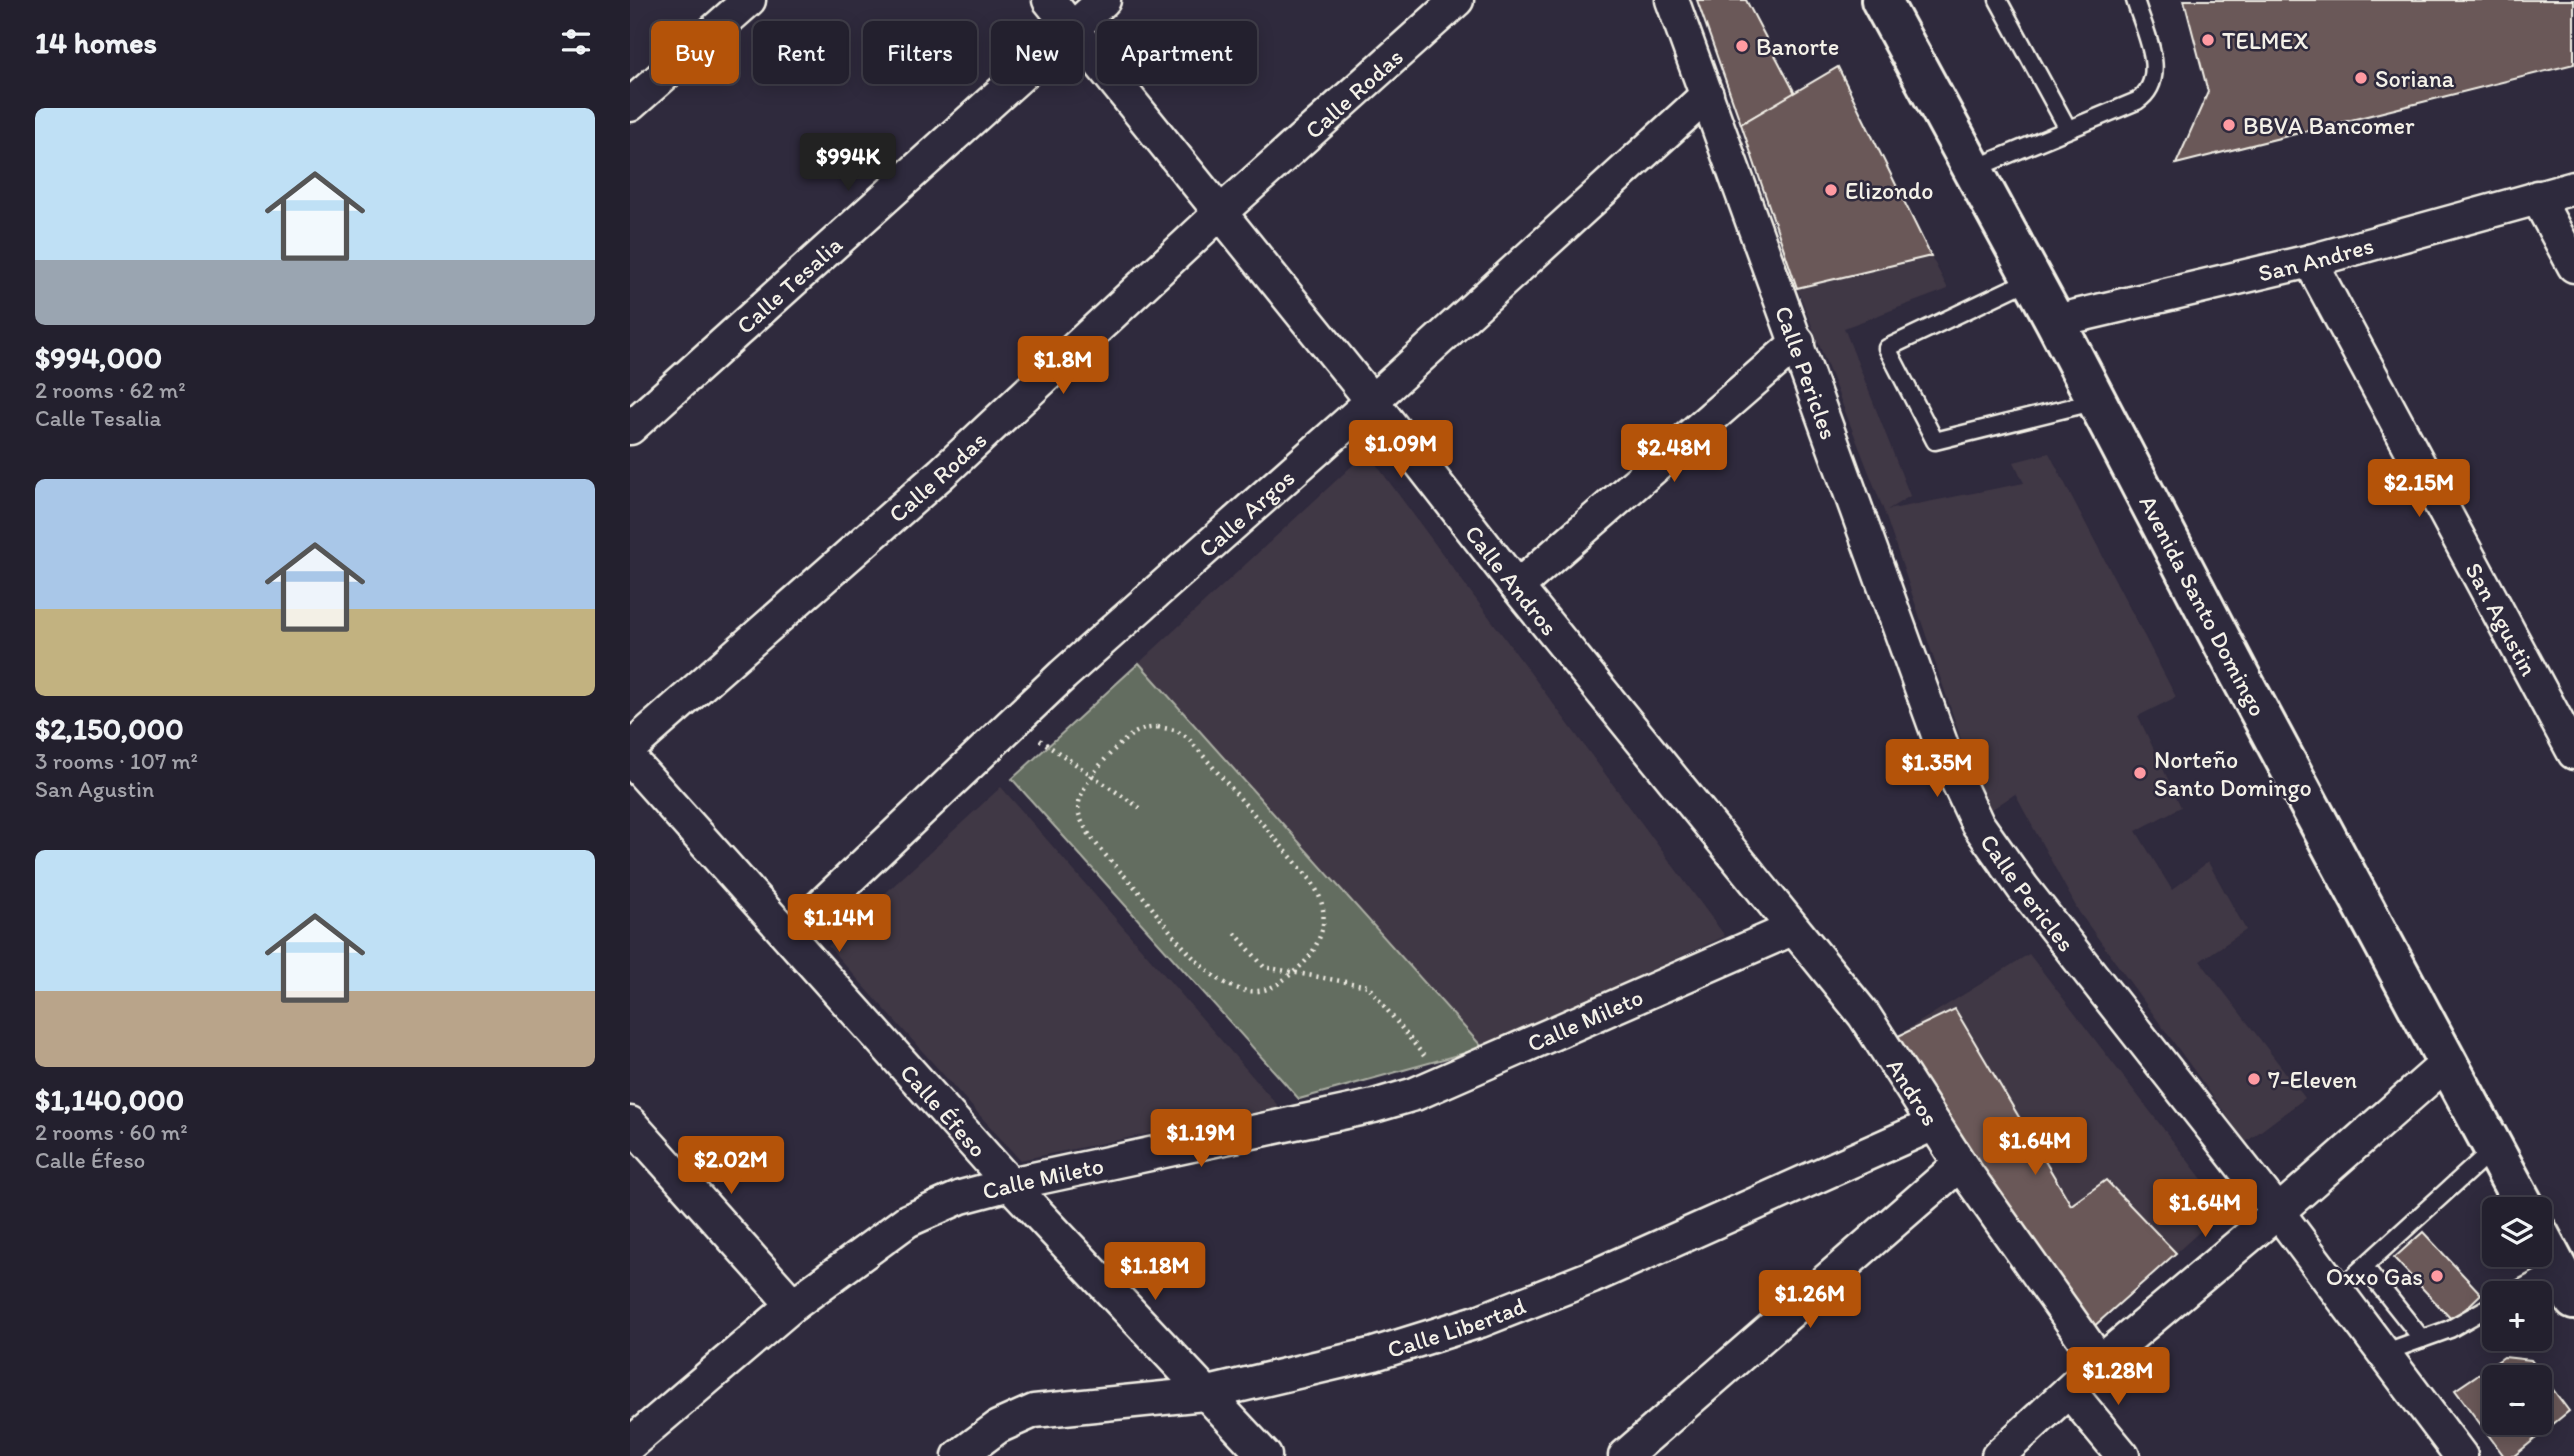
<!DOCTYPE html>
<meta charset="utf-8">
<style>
:root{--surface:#23202e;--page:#2f2d3a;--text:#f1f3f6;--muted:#a3a3aa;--line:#403e4a;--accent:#b45309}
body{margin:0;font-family:Itim,sans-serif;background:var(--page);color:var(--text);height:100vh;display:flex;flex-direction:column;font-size:26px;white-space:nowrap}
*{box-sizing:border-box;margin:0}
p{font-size:23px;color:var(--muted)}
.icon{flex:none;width:38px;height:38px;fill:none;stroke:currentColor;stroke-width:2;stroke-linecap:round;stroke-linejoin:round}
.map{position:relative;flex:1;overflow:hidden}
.panel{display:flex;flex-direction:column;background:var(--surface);width:630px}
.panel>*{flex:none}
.banner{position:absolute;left:21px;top:21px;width:665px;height:63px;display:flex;gap:14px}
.fabs{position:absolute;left:1852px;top:1197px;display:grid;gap:14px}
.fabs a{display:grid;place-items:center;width:70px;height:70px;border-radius:10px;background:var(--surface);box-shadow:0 4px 18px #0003,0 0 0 2px var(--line);font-size:35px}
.price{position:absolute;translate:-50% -60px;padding:0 16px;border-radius:7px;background:var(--accent);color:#fff;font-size:23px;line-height:46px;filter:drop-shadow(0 2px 4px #0008)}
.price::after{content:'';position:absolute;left:50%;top:42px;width:21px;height:16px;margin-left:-10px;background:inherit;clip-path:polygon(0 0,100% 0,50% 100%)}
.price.active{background:#222;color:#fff}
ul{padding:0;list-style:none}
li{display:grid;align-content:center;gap:14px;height:371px;padding:0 35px}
li span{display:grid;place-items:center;height:217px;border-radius:10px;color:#555}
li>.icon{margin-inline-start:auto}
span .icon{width:126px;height:126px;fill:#fffc;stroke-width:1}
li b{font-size:30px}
h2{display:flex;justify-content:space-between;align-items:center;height:84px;padding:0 35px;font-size:30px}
.chip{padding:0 24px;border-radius:10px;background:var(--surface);box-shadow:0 4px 18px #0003,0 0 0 2px var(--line);font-size:24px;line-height:63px}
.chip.active{background:var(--accent);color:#fff}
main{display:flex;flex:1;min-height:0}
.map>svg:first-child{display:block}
.built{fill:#413845}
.green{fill:#646d61;stroke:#acafa4;stroke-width:2}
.building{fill:#6b5859;stroke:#f4f1e8;stroke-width:2;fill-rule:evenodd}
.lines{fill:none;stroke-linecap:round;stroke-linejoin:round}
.service-casing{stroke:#f4f1e8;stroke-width:21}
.minor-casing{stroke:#f4f1e8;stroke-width:37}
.secondary-casing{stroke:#f4f1e8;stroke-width:44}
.path{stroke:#f4f1e8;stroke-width:4.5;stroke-dasharray:2 5;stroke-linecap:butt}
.service{stroke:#2f2a3d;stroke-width:16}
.minor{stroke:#2f2a3d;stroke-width:32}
.secondary{stroke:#2f2a3d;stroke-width:38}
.poi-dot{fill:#ff9aa2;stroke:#2f2a3d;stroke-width:2.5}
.labels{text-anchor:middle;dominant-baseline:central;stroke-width:5;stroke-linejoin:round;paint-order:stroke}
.poi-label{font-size:24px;fill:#f4f1e8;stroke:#2f2a3d;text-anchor:start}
.street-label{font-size:24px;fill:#f4f1e8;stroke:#2f2a3d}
</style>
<main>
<section class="panel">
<h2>14 homes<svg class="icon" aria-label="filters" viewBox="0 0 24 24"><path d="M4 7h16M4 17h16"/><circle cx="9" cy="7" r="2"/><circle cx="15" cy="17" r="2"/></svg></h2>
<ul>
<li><span style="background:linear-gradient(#bfe0f5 70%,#9aa5b1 0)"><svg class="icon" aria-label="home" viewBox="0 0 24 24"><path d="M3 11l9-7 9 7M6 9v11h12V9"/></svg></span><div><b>$994,000</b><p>2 rooms · 62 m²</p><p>Calle Tesalia</p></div></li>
<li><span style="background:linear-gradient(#a9c7e8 60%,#c2b280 0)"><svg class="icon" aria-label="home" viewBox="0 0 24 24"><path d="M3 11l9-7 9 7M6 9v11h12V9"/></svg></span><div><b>$2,150,000</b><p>3 rooms · 107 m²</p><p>San Agustin</p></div></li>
<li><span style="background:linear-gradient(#bfe0f5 65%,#b9a48a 0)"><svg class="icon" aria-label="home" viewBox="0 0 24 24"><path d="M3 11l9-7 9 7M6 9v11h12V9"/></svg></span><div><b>$1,140,000</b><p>2 rooms · 60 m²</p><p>Calle Éfeso</p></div></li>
</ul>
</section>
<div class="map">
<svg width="1944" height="1456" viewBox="0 0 1944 1456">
<rect width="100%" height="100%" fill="#2f2a3d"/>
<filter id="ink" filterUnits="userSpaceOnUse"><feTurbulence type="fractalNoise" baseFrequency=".0143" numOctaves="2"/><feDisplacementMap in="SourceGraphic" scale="14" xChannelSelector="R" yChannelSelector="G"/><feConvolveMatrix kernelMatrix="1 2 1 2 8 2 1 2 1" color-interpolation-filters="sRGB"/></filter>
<g filter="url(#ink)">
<g class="built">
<polygon points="1301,256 1318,289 1214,328 1280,496 1257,510 1394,483 1384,462 1419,453 1546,697 1508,716 1551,807 1506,831 1542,890 1578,862 1616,930 1570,961 1675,1098 1616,1142 1449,912 1385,794 1356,813 1254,511 1167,288"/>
<polygon points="737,452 1095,936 853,1048 509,663"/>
<polygon points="371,787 649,1107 390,1160 198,946"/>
<polygon points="1399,954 1595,1209 1461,1329 1262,1039"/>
</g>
<polygon class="green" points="509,663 853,1048 669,1099 382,779"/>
<g class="building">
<polygon points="1067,0 1116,0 1165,93 1111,124"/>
<polygon points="1554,0 1944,0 1944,64 1546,164 1578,92"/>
<polygon points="1208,67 1301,256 1167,288 1111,124"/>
<polygon points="1325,1009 1441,1205 1476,1180 1546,1253 1461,1329 1262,1039"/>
<polygon points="1793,1232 1851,1294 1823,1321 1764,1258"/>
<path d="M 1874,1357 L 1901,1360 L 1939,1411 L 1884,1456 L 1874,1456 L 1825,1390 ZM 1864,1377 L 1909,1377 L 1909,1423 L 1864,1423 Z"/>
</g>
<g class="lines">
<g class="service-casing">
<g id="service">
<polyline points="1368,0 1438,129"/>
<path d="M 1343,169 L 1507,101 C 1541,78 1514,31 1505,0"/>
<polyline points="1402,279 1257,348 1305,441 1467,401"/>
<polyline points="1734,1266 1792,1339 1820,1329 1864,1304"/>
<polyline points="1707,1291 1864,1148"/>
<polyline points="1883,1293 1927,1269"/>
<polyline points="1753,1353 1792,1339"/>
</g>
</g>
<g class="minor-casing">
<g id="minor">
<path id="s1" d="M 419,0 L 742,401 L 887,587 L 1234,1015 L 1330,1164 L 1470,1362"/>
<path id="s2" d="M 1042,0 L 1316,757 L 1347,823 L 1393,888 L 1648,1212 L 1831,1456"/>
<polyline points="0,105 119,0"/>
<polyline points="1907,197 1944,266"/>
<path id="s3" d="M 1680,261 L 1944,753"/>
<path id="s4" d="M 1425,321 L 1680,261 L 1944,188"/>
<path id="s5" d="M 0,428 L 474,0"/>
<polyline points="887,587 1168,342"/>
<path id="s6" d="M 0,748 L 312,473 L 591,212 L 827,0"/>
<path id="s7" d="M 0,759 L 380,1184 L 635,1456"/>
<path id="s8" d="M 159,936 L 433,675 L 742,401 L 1077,95"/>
<polyline points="0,1123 163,1305"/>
<polyline points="1440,1392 1493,1456"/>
<path id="s9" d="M 0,1444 L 163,1305 L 277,1221 L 331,1197 L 380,1184 L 744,1106 L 785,1094 L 1162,929"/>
<path id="s10" d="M 329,1456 L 368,1427 L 404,1411 L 574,1394 L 744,1354 L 850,1321 L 962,1277 L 1304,1124"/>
<polyline points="995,1456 1330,1164"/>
<polyline points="1368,1456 1470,1362 1648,1212 1818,1062"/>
</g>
</g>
<g class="secondary-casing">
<g id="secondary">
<path id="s11" d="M 1251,0 L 1425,321 L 1608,672 L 1896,1209"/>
<polyline points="1909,1234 1944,1300"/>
</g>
</g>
<g class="path">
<path d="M 528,727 L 545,730 L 557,737 L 680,879 C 697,905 698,924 683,951 C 676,963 663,973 652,981 C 597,1022 541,929 510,893 C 493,873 456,839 449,814 C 442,791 484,746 503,734 C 511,729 518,728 528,727 Z"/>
<polyline points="410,740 510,808"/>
<polyline points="605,933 634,967 738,986 794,1056"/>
</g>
<use href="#service" class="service"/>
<use href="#minor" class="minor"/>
<use href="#secondary" class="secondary"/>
</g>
</g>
<g class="poi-dot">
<circle cx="1578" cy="40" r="7"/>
<circle cx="1112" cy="46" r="7"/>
<circle cx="1731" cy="78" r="7"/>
<circle cx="1599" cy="125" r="7"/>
<circle cx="1201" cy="190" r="7"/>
<circle cx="1510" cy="773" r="7"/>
<circle cx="1624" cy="1079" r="7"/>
<circle cx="1807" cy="1276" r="7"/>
</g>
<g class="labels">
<g class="poi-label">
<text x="1592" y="40">TELMEX</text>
<text x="1126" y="46">Banorte</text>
<text x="1745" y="78">Soriana</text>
<text x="1613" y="125">BBVA Bancomer</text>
<text x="1215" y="190">Elizondo</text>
<text x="1524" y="759">Norteño<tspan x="1524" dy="28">Santo Domingo</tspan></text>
<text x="1638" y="1079">7-Eleven</text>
<text x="1793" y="1276" text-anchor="end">Oxxo Gas</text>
</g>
<g class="street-label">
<text stroke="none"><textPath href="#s6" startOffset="976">Calle Rodas</textPath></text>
<text stroke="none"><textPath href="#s4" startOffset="268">San Andres</textPath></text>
<text stroke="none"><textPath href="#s5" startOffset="214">Calle Tesalia</textPath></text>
<text stroke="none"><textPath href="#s2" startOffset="396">Calle Pericles</textPath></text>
<text stroke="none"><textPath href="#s6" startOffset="410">Calle Rodas</textPath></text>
<text stroke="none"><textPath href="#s8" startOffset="623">Calle Argos</textPath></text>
<text stroke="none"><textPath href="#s1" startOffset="742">Calle Andros</textPath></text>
<text stroke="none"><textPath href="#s11" startOffset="686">Avenida Santo Domingo</textPath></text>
<text stroke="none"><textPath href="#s3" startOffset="406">San Agustin</textPath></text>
<text stroke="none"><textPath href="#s2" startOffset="964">Calle Pericles</textPath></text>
<text stroke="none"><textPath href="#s9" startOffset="1066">Calle Mileto</textPath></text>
<text stroke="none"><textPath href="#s1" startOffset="1393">Andros</textPath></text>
<text stroke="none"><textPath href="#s7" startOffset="471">Calle Éfeso</textPath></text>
<text stroke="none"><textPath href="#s9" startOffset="499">Calle Mileto</textPath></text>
<text stroke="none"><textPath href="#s10" startOffset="520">Calle Libertad</textPath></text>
</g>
</g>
</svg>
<div class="fabs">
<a><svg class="icon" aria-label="layers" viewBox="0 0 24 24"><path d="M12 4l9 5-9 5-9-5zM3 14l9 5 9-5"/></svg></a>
<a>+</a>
<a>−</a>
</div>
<b class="price active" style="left:218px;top:193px">$994K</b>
<b class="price" style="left:433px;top:396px">$1.8M</b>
<b class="price" style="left:771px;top:480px">$1.09M</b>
<b class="price" style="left:1044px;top:484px">$2.48M</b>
<b class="price" style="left:1789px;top:519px">$2.15M</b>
<b class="price" style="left:1307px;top:799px">$1.35M</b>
<b class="price" style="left:209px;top:954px">$1.14M</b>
<b class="price" style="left:571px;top:1169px">$1.19M</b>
<b class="price" style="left:1405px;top:1177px">$1.64M</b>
<b class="price" style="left:101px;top:1196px">$2.02M</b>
<b class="price" style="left:1575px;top:1239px">$1.64M</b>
<b class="price" style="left:525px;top:1302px">$1.18M</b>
<b class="price" style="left:1180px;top:1330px">$1.26M</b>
<b class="price" style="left:1488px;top:1407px">$1.28M</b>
<div class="banner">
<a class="chip active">Buy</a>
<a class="chip">Rent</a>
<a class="chip">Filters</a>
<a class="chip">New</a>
<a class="chip">Apartment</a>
</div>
</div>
</main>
